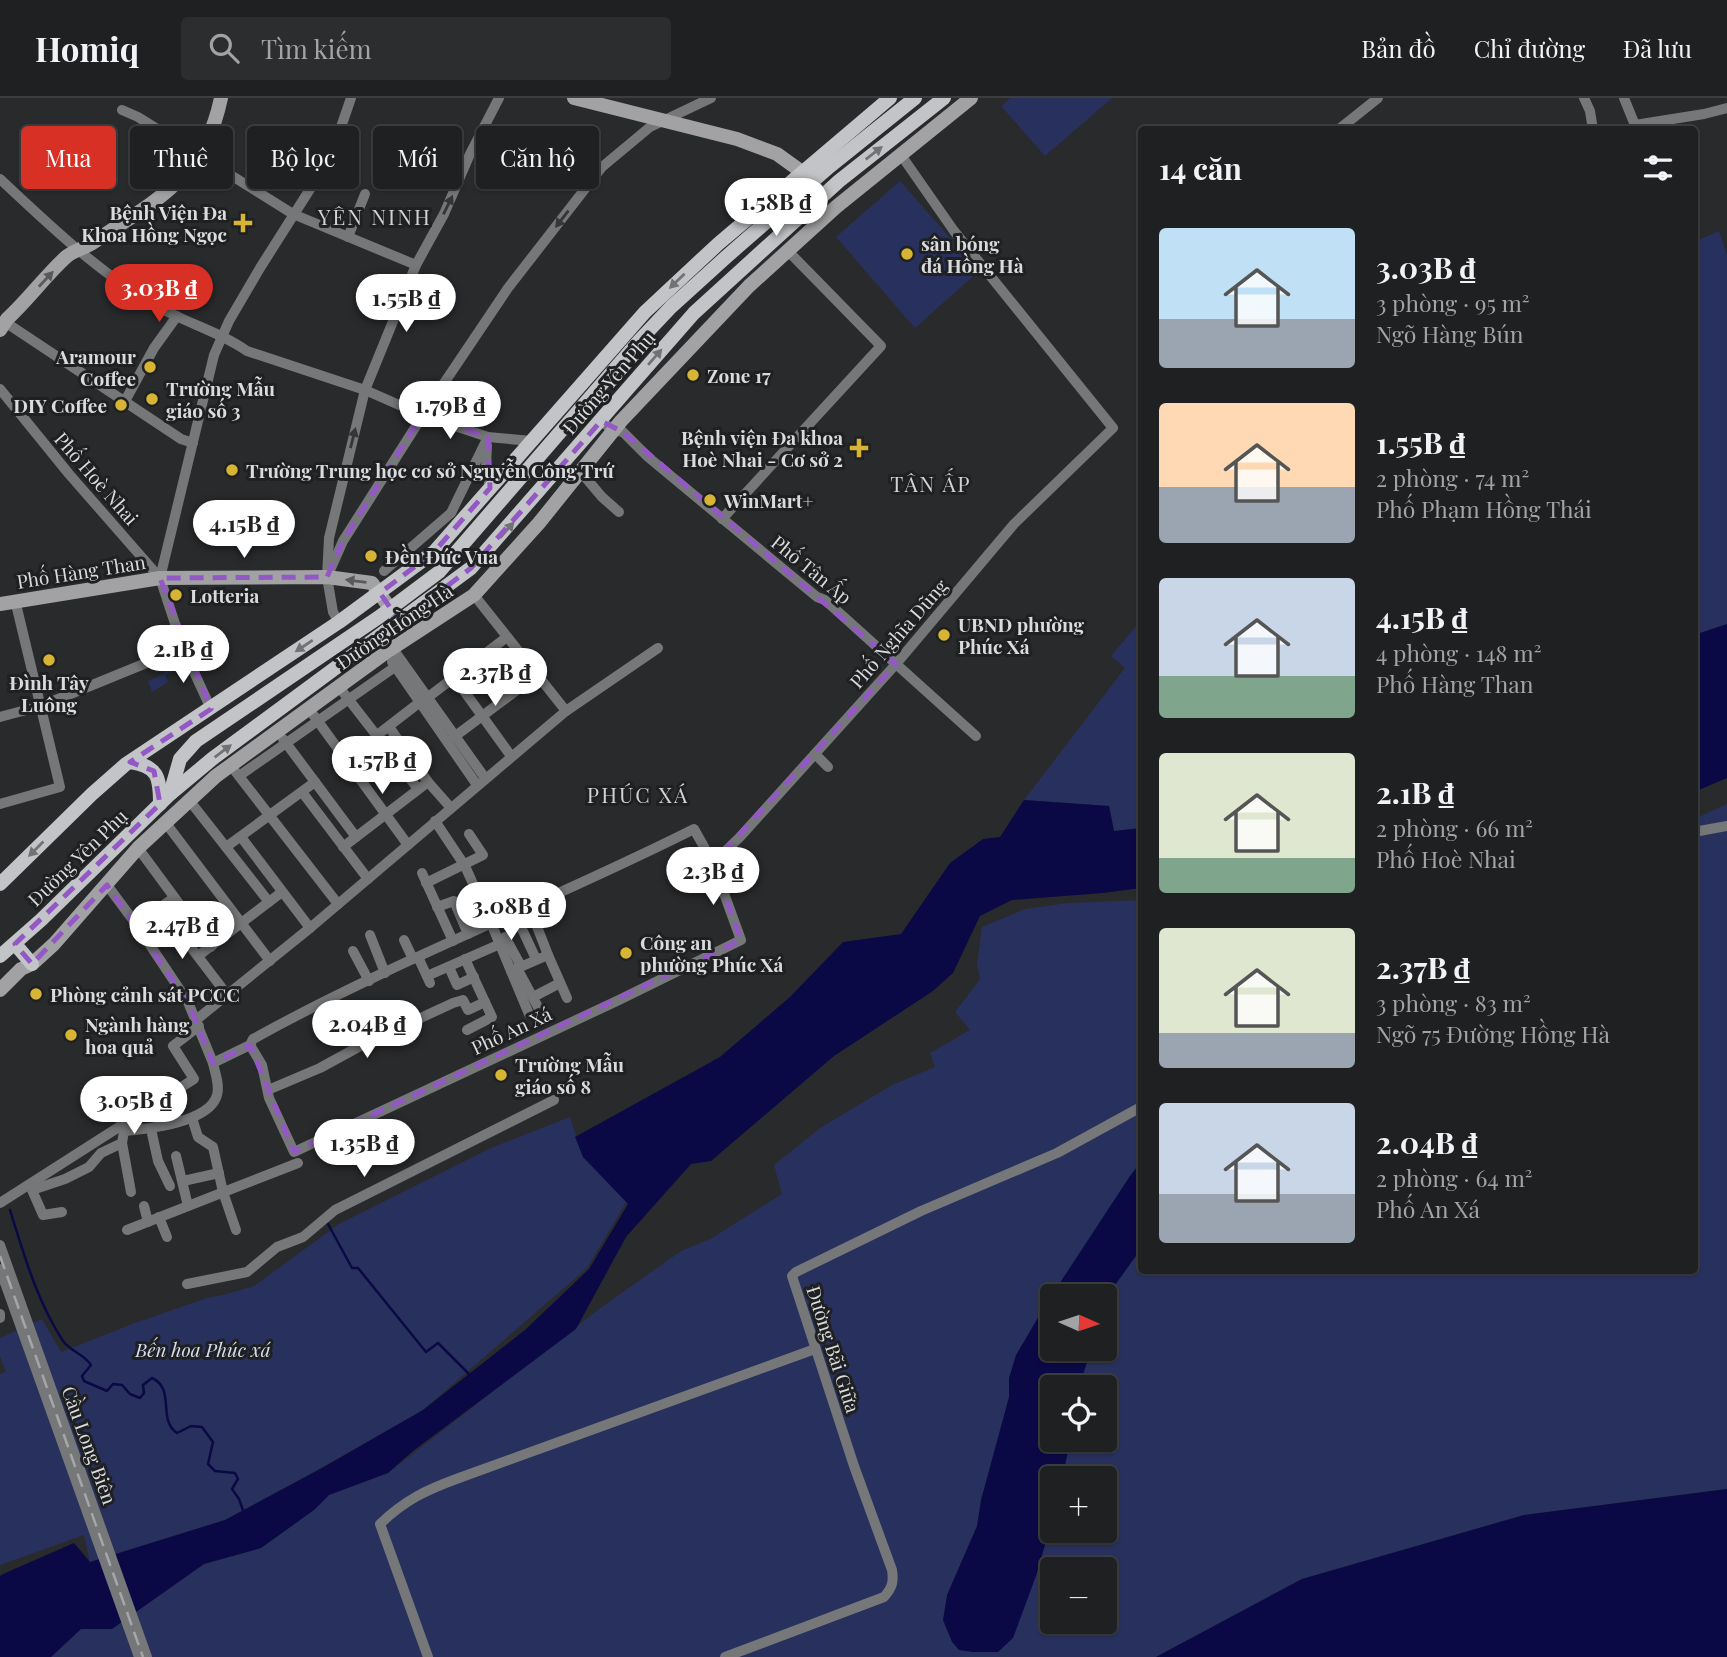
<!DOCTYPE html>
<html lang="vi">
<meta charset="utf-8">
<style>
:root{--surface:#1f2021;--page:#2c2d2e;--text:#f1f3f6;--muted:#a1a3a5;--line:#3c3e3f;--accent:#d93025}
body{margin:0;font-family:"Playfair Display",serif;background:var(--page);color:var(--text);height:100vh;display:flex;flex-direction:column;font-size:26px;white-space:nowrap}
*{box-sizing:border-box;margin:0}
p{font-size:23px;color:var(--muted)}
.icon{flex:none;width:38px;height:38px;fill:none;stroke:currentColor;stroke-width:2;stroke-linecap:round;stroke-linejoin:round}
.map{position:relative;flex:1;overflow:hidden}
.drawer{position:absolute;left:1138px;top:28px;width:560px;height:1148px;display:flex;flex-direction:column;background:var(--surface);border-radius:7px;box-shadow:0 2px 5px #0004,0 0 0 2px var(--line)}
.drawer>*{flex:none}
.banner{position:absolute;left:21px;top:28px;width:665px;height:63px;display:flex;gap:14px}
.needle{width:46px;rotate:93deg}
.buttons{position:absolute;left:1040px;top:1186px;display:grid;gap:14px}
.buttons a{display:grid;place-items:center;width:77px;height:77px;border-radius:7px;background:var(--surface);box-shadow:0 2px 5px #0004,0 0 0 2px var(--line);font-size:35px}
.price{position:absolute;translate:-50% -60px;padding:0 16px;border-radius:24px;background:#fff;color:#222;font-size:23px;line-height:46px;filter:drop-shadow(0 2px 4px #0008)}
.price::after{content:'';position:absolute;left:50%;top:42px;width:21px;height:16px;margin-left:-10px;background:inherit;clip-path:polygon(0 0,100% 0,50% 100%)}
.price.active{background:var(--accent);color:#fff}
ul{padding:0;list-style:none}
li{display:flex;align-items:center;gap:21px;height:175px;padding:0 21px}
li span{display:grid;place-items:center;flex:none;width:196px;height:140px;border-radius:7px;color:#555}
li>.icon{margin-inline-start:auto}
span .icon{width:84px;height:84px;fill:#fffc;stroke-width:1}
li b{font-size:30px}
h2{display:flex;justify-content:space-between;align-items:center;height:84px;padding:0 21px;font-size:30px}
.tag{padding:0 24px;border-radius:7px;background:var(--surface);box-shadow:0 2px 5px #0004,0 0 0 2px var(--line);font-size:24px;line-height:63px}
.tag.active{background:var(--accent);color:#fff}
header{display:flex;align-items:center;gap:42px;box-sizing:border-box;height:98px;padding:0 35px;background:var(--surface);border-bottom:2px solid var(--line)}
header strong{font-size:33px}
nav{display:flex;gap:38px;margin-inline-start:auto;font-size:24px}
.search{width:490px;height:63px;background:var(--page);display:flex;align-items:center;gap:18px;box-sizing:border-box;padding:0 24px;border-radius:7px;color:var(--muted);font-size:26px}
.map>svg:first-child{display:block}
.green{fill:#28315d;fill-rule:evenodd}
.water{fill:#0b0945}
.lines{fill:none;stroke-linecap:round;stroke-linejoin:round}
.stream{stroke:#0b0945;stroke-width:2.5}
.street{stroke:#767778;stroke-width:10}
.secondary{stroke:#a2a2a4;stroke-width:14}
.primary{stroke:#c3c4c7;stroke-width:14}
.rail{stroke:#a5a6a8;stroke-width:2.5;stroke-dasharray:14 7;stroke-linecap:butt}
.oneway{fill:#717274}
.oneway2{fill:#353638}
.oneway3{fill:#5a5a5c}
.marked{fill:none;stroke:#9358c6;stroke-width:5;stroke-dasharray:14 9;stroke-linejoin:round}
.poi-dot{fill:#d8b434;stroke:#1f2022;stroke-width:2.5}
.labels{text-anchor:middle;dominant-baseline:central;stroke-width:6;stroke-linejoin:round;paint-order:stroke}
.poi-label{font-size:19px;font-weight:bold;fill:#dadbdd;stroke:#1f2022;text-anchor:start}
.street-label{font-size:19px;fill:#dadbdd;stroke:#1f2022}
.park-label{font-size:19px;font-style:italic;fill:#d7ddf0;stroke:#1f2022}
.neighbourhood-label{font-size:21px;letter-spacing:2px;fill:#d1d2d5;stroke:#1f2022}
</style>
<header>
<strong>Homiq</strong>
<div class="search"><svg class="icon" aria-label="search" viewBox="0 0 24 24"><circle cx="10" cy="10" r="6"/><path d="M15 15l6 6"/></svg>Tìm kiếm</div>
<nav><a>Bản đồ</a><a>Chỉ đường</a><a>Đã lưu</a></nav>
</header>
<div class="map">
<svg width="1727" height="1559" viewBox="0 0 1727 1559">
<rect width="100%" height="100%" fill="#292a2c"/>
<g class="green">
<polygon points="1010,0 1112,0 1045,58 1001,8"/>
<polygon points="900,83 979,173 915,230 836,139"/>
<polygon points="1719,133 1727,157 1727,526 1694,537 1694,144"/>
<polygon points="1141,522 1141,730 1114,733 1109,708 1024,702 1125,570 1111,558"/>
<polygon points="170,562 174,573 165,577 168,584 152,594 148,583 164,576 161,565"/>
<path d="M 1727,706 L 1727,1391 L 1524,1417 L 1302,1481 L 1156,1559 L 51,1559 L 81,1531 L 112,1530 L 204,1466 L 261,1450 L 314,1412 L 329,1397 L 388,1375 L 599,1211 L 681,1153 L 712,1140 L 782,1096 L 774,1067 L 820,1030 L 892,987 L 935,969 L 930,955 L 970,932 L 955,914 L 980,881 L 977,867 L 982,829 L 1025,811 L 1068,805 L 1141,802 L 1141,1172 L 1694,1172 L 1694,721 ZM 1052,1199 L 1104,1199 L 1104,1251 L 1052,1251 ZM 1052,1290 L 1104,1290 L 1104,1342 L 1052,1342 ZM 1052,1381 L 1104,1381 L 1104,1433 L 1052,1433 ZM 1052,1472 L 1104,1472 L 1104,1524 L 1052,1524 Z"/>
<polygon points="570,1019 583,1059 627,1103 587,1170 423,1312 321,1370 225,1422 90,1464 84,1437 0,1467 0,1276 6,1274 0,1258 0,1240 42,1221 61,1254 135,1225 207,1200 223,1197 254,1188 339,1126 493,1049"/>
</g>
<g class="water">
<polygon points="1727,526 1727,680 1694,694 1694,537"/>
<polygon points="1024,702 1109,708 1114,733 1141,730 1141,790 1103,795 1012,802 980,818 953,875 933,893 834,958 711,1063 691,1066 626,1139 576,1231 413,1353 388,1375 329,1397 314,1412 261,1450 204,1466 112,1531 81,1531 51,1559 0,1559 0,1478 3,1476 74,1445 90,1464 225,1422 322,1370 423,1312 525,1232 589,1171 628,1106 583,1059 575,1039 720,959 790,899 843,844 901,836 950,765 983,741 1000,739"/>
<polygon points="1141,1064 1141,1151 1110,1194 1104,1212 1104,1199 1052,1199 1052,1251 1091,1251 1079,1290 1052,1290 1052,1342 1071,1342 1070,1345 1062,1381 1052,1381 1052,1423 1036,1478 1013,1540 998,1554 972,1554 959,1552 952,1544 943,1522 947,1497 977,1428 981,1402 1009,1299 1009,1280 1016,1257 1046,1206 1130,1078"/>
<polygon points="1727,1391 1727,1559 1156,1559 1302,1481 1524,1417"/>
</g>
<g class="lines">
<g class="stream">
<path d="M 10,1112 C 24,1157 37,1203 63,1243 C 70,1253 84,1256 91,1267 L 82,1278 L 84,1283 L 107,1293 L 113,1286 L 122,1287 L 130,1296 L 140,1300 L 144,1295 L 143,1287 L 152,1280 C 176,1291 157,1322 177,1335 L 191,1328 L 202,1329 L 213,1344 L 208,1366 L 215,1373 L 235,1375 L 238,1381 L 232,1391 L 239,1401 L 244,1415"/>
<polyline points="328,1126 352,1170 358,1170 426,1254 438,1245 470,1277"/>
</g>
<g class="street">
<polyline points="1584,0 1590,13 1593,32"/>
<polyline points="1624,0 1637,32"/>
<polyline points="122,12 138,19 293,116 416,167"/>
<polyline points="1635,27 1704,16 1727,10"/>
<polyline points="1338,32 1378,0"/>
<path d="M 0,81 C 48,126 98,174 155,207 C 185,225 219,233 247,253 L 365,292 L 422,317 L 488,339 L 531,343"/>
<polyline points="348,139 365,96"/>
<polyline points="5,224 181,341 193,345"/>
<polyline points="0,291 69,376 160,480 183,550 211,611"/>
<polyline points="125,303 154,250 177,218"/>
<polyline points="601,323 613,332 623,334 648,359 817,499 825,502 976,638"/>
<polyline points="487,347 486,369 490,390"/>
<polyline points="580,373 602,399 619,414"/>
<polyline points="722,421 881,248 788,153"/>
<polyline points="384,473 451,415 488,339"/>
<polyline points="327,479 343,443 430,306 508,190 602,69 650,29 711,0"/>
<polyline points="160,480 214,257 229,223 260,170 331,58 351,0"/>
<polyline points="474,497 566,613"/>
<polyline points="339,524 333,514 327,479 329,440 365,292 416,167 444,116 470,56 499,0"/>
<polyline points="393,551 485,680"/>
<polyline points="484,557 512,594"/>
<polyline points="392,564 477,687"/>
<polyline points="454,579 511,658"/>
<polyline points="339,589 418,691"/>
<polyline points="427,600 507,539"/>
<polyline points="309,611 408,747"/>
<polyline points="0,619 41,608 183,550"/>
<polyline points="389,629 428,684 451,710"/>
<polyline points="376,638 420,604"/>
<polyline points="454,639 537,577"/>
<polyline points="283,641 356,739"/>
<polyline points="815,656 828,669"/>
<polyline points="235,673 338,806"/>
<polyline points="239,678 402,564"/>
<polyline points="302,694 368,781"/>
<polyline points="189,702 269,804"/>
<polyline points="0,706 60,689 15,502"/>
<polyline points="435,723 465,768 474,788"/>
<polyline points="165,724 270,863"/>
<polyline points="1694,734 1727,728"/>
<polyline points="241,739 310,830"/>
<polyline points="226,749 315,684"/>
<polyline points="343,749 428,684"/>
<polyline points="138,750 211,849"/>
<polyline points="713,765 740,739 896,566 1014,426 1113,330 954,133 901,57"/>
<polyline points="422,775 453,843"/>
<polyline points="426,785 483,757 469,736"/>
<path d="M 107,787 L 136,826 L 188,904 L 213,965 L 250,947 L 253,941 C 396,862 549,804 694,731 L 713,765 L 741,842 L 619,902 L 294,1054 L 269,1000 L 262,967 L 250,947"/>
<polyline points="437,809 454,803 468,836"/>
<polyline points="161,810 228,898"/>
<polyline points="514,814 536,861"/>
<polyline points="491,825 511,873 548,857 536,826"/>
<polyline points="136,826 174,800"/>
<polyline points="370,837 385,875"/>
<polyline points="505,839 521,868"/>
<polyline points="404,842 413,861"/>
<polyline points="353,853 369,883"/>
<polyline points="548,857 567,900"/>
<polyline points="198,858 282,794"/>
<polyline points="418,859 430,885"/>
<polyline points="465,861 492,919 467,932"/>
<polyline points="449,869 457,887 474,879"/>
<polyline points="517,870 545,922"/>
<polyline points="511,873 529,916"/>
<polyline points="427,878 500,846"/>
<polyline points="533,899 560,885"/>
<polyline points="196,922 310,830 566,613 658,550"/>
<polyline points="268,992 320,970 362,947 453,905 463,902 468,912 485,904"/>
<polyline points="192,1020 198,1039 213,1049 223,1094 236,1132"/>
<polyline points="151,1031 158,1063 170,1088"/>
<polyline points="122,1045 131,1094"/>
<polyline points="176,1058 188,1108"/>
<polyline points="183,1083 219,1075"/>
<polyline points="0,1105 194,981 173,948 199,928"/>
<polyline points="144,1108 148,1124"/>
<path d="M 62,1114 L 43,1117 L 32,1092 L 65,1081 L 89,1069 L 101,1055 L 122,1045 L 124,1033 C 148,1031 210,1024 217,997 C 220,987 215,975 213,965"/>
<polyline points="159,1119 167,1139"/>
<polyline points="127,1132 298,1065"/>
<polyline points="0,1147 147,1559"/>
<polyline points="0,1171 139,1559"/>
<polyline points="187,1186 247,1174 277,1149 303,1139 335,1112 554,1002"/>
<polyline points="0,1216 0,1220"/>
<path d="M 428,1559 L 380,1426 C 405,1402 426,1392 459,1380 L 815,1251"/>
<path d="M 725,1559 L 884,1499 C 892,1490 894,1484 892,1472 L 854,1368 L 792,1178 L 796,1174 L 921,1113 L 1057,1055 L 1141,1009"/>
</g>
<g class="secondary">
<polyline points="574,0 737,41 777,56 802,74 822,98"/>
<path d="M 0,232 L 7,221 C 28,202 45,178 66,159 C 74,152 86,150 94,144 C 157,101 204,81 221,0"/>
<polyline points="0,506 160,480 327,479 372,485 397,520"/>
<polyline points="0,892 21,871 32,866 54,846 138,750 216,678 385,555 474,497 539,425 621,323 749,188 836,109 971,0"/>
</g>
<g class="primary">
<path d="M 130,664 C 158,668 160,679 160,706"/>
<polyline points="170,696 180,661 196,643 379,519 439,474 638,244 671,209 725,160 829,69 915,0"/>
<polyline points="0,786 92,696 126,666 339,524 434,454 645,214 718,146 890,0"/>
<polyline points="15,846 32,866"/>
<polyline points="0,858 41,822 170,696 212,661 471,470 694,215 839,83 944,0"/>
</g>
<polyline class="rail" points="0,1158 143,1559"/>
</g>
<defs><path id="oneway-solid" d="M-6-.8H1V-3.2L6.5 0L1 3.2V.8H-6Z" transform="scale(1.75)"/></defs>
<g class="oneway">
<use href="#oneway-solid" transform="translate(874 55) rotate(-38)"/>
<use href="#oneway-solid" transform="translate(677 183) rotate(136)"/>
<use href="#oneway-solid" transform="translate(655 259) rotate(-49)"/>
<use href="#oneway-solid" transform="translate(507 432) rotate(-49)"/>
<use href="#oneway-solid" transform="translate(304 548) rotate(146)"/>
<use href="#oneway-solid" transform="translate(223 653) rotate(-37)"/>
<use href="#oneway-solid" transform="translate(36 751) rotate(135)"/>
</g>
<g class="oneway2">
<use href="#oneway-solid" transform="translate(448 107) rotate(-64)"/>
<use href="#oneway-solid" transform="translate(562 121) rotate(128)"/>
<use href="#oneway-solid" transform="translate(353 340) rotate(-76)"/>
</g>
<g class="oneway3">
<use href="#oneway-solid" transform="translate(46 181) rotate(-47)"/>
<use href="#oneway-solid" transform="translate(356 483) rotate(-173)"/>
</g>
<path class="marked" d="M 422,317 L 488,339 L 490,390 L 434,454 L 380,495 L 400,524 L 471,470 L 601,323 L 623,334 L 896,566 L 713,765 L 741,842 L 294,1054 L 250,947 L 213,965 L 188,904 L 107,787 L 32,866 L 15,846 L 160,706 L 154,673 L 130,664 L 211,611 L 160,480 L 327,479 L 343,443 Z"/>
<g class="poi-dot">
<path d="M239.5 114.5h7v7h7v7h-7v7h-7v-7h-7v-7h7z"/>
<circle cx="907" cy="156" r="7"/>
<circle cx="150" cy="269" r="7"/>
<circle cx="693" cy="277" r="7"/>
<circle cx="152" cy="301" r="7"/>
<circle cx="121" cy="307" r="7"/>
<path d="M855.5 339.5h7v7h7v7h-7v7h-7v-7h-7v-7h7z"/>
<circle cx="232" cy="372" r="7"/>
<circle cx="710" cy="402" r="7"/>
<circle cx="371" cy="458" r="7"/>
<circle cx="176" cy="497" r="7"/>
<circle cx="944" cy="537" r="7"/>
<circle cx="49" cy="562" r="7"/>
<circle cx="626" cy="855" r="7"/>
<circle cx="36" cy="896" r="7"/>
<circle cx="71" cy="937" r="7"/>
<circle cx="501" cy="977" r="7"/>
</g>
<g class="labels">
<g class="poi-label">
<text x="227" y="114" text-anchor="end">Bệnh Viện Đa<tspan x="227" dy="22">Khoa Hồng Ngọc</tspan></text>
<text x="921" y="145">sân bóng<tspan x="921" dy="22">đá Hồng Hà</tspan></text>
<text x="136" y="258" text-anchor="end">Aramour<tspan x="136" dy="22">Coffee</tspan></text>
<text x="707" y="277">Zone 17</text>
<text x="166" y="290">Trường Mẫu<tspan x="166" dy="22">giáo số 3</tspan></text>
<text x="107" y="307" text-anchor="end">DIY Coffee</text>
<text x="843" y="339" text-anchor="end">Bệnh viện Đa khoa<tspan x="843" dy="22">Hoè Nhai - Cơ sở 2</tspan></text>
<text x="246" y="372">Trường Trung học cơ sở Nguyễn Công Trứ</text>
<text x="724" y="402">WinMart+</text>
<text x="385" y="458">Đền Đức Vua</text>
<text x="190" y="497">Lotteria</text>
<text x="958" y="526">UBND phường<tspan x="958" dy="22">Phúc Xá</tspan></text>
<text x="49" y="584" text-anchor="middle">Đình Tây<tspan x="49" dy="22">Luông</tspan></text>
<text x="640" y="844">Công an<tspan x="640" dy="22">phường Phúc Xá</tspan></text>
<text x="50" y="896">Phòng cảnh sát PCCC</text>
<text x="85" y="926">Ngành hàng<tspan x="85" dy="22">hoa quả</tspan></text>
<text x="515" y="966">Trường Mẫu<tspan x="515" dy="22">giáo số 8</tspan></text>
</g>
<g class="street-label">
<text transform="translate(608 284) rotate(-49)">Đường Yên Phụ</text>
<text transform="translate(97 380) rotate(49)">Phố Hoè Nhai</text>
<text transform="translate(812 471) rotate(39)">Phố Tân Ấp</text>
<text transform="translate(81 473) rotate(-9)">Phố Hàng Than</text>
<text transform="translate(394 528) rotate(-34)">Đường Hồng Hà</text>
<text transform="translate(898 535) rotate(-49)">Phố Nghĩa Dũng</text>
<text transform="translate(77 759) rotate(-44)">Đường Yên Phụ</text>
<text transform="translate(511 932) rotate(-25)">Phố An Xá</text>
<text transform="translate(834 1251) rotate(72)">Đường Bãi Giữa</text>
<text transform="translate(90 1347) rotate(70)">Cầu Long Biên</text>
</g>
<g class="park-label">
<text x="203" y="1251">Bến hoa Phúc xá</text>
</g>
<g class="neighbourhood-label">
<text x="375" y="118">YÊN NINH</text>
<text x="931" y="385">TÂN ẤP</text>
<text x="638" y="696">PHÚC XÁ</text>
</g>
</g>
</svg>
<div class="buttons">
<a><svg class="needle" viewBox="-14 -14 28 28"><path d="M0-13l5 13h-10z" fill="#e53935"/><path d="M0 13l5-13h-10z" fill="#a1a3a5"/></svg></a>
<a><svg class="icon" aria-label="locate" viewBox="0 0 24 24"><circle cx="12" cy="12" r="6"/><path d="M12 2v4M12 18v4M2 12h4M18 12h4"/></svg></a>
<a>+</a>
<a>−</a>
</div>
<b class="price" style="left:776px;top:140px">1.58B ₫</b>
<b class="price active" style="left:159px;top:226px">3.03B ₫</b>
<b class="price" style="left:406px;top:236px">1.55B ₫</b>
<b class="price" style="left:450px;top:343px">1.79B ₫</b>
<b class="price" style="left:244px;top:462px">4.15B ₫</b>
<b class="price" style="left:183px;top:587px">2.1B ₫</b>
<b class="price" style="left:495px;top:610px">2.37B ₫</b>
<b class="price" style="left:382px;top:698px">1.57B ₫</b>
<b class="price" style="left:713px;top:809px">2.3B ₫</b>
<b class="price" style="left:511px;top:844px">3.08B ₫</b>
<b class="price" style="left:182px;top:863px">2.47B ₫</b>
<b class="price" style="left:367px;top:962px">2.04B ₫</b>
<b class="price" style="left:134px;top:1038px">3.05B ₫</b>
<b class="price" style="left:364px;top:1081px">1.35B ₫</b>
<div class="banner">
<a class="tag active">Mua</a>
<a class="tag">Thuê</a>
<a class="tag">Bộ lọc</a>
<a class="tag">Mới</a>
<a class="tag">Căn hộ</a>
</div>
<section class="drawer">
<h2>14 căn<svg class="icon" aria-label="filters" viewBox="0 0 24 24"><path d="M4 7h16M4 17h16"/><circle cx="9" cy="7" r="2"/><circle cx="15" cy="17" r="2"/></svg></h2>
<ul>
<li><span style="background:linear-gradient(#bfe0f5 65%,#9aa5b1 0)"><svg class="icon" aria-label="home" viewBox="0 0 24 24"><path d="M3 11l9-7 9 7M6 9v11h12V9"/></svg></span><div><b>3.03B ₫</b><p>3 phòng · 95 m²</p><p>Ngõ Hàng Bún</p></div></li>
<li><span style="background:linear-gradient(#ffd9b3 60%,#9aa5b1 0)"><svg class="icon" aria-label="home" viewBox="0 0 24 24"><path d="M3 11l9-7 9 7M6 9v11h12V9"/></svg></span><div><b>1.55B ₫</b><p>2 phòng · 74 m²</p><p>Phố Phạm Hồng Thái</p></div></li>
<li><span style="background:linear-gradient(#c9d6e8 70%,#7fa58c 0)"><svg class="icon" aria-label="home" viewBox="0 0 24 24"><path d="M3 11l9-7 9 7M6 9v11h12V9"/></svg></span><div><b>4.15B ₫</b><p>4 phòng · 148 m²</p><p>Phố Hàng Than</p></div></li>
<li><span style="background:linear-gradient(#dfe7d0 75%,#7fa58c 0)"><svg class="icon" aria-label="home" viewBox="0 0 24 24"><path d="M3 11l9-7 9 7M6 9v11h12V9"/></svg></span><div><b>2.1B ₫</b><p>2 phòng · 66 m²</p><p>Phố Hoè Nhai</p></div></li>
<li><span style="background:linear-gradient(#dfe7d0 75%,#9aa5b1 0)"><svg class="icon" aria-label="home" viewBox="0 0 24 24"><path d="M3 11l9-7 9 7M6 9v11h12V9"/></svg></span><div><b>2.37B ₫</b><p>3 phòng · 83 m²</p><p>Ngõ 75 Đường Hồng Hà</p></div></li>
<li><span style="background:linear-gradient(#c9d6e8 65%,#9aa5b1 0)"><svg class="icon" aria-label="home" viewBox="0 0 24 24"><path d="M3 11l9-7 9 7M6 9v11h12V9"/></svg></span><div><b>2.04B ₫</b><p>2 phòng · 64 m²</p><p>Phố An Xá</p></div></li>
</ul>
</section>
</div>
